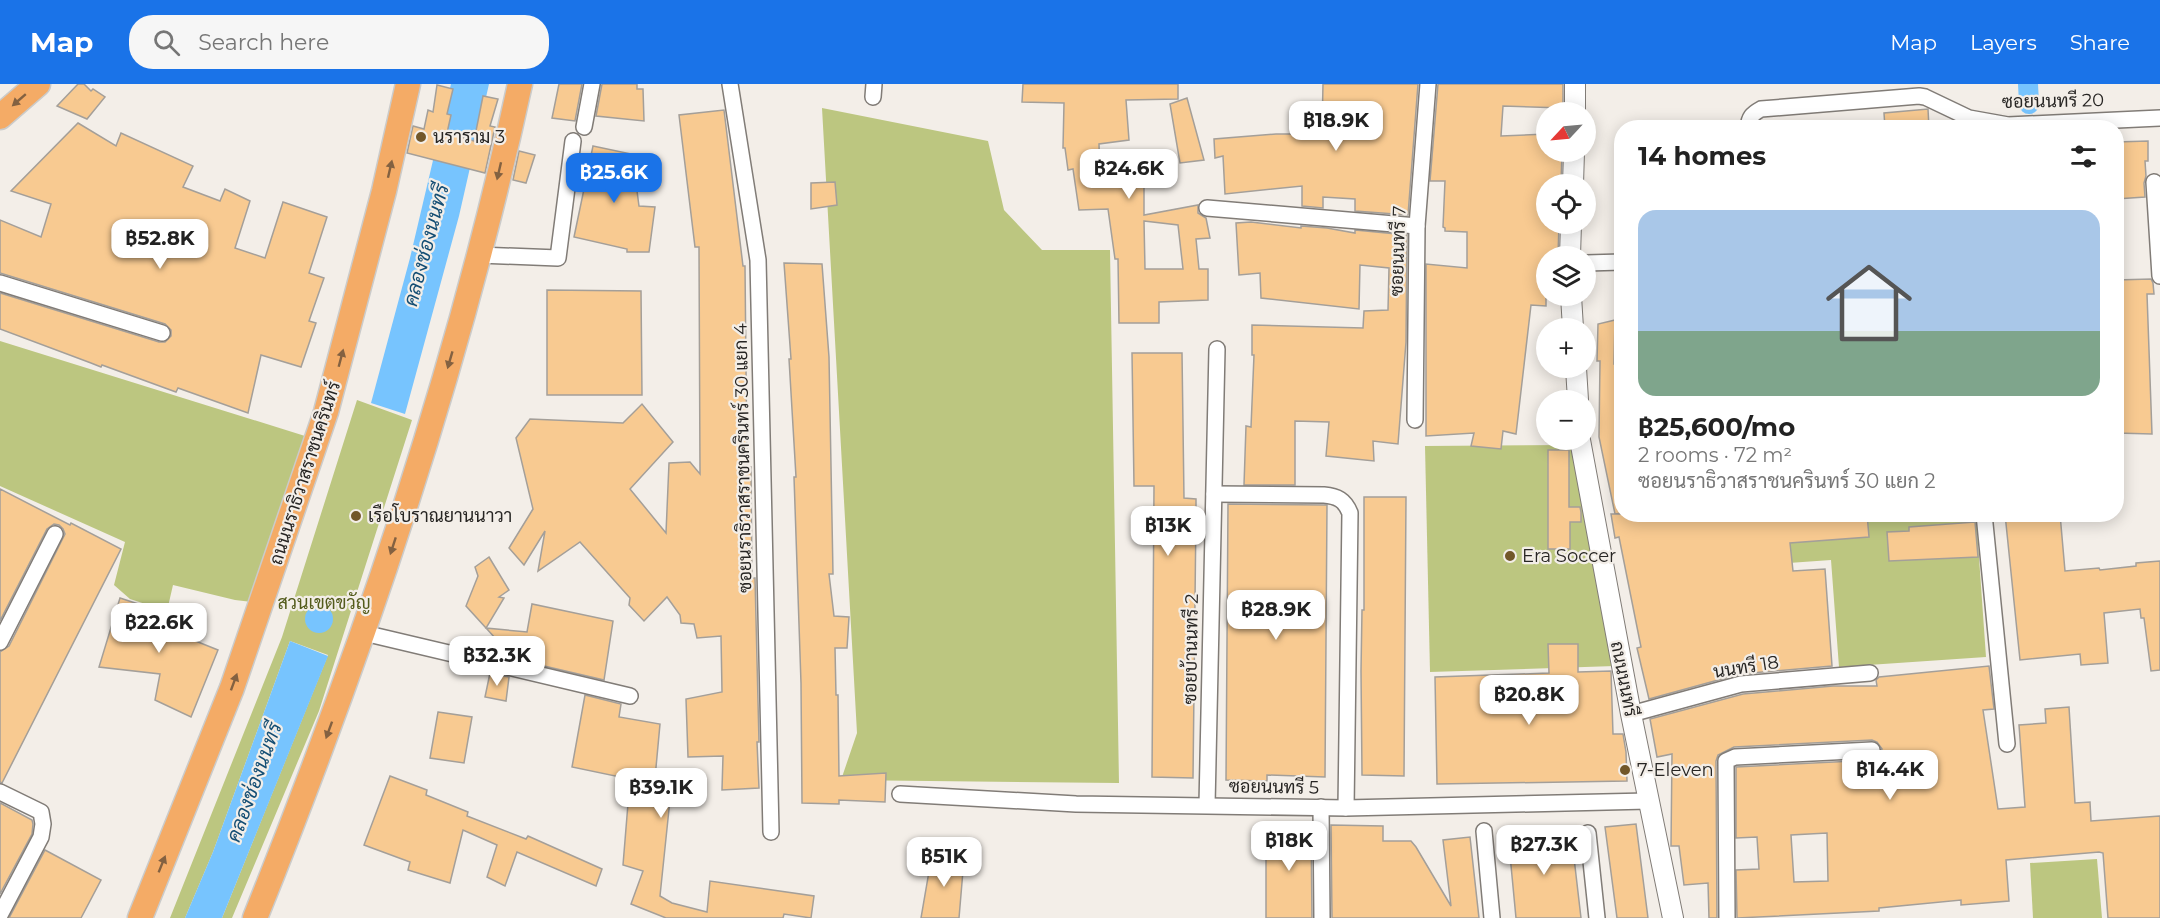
<!DOCTYPE html>
<meta charset="utf-8">
<style>
:root{--surface:#fff;--page:#f6f6f6;--text:#222;--muted:#767676;--accent:#1a73e8}
body{margin:0;font-family:Montserrat,Sarabun,sans-serif;background:var(--page);color:var(--text);height:100vh;display:flex;flex-direction:column;font-size:22px;white-space:nowrap}
*{box-sizing:border-box;margin:0}
p{font-size:20px;color:var(--muted)}
.icon{flex:none;width:33px;height:33px;fill:none;stroke:currentColor;stroke-width:2;stroke-linecap:round;stroke-linejoin:round}
.map{position:relative;flex:1;overflow:hidden}
.panel{position:absolute;left:1614px;top:36px;width:510px;height:402px;display:flex;flex-direction:column;background:var(--surface);border-radius:24px;box-shadow:0 3px 15px #0003}
.panel>*{flex:none}
.needle{width:39px;rotate:244deg}
.tools{position:absolute;left:1536px;top:18px;display:grid;gap:12px}
.tools a{display:grid;place-items:center;width:60px;height:60px;border-radius:50%;background:var(--surface);box-shadow:0 3px 15px #0003;font-size:30px}
.price{position:absolute;translate:-50% -51px;padding:0 14px;border-radius:12px;background:#fff;color:#222;font-size:20px;line-height:39px;filter:drop-shadow(0 2px 3px #0008)}
.price::after{content:'';position:absolute;left:50%;top:36px;width:18px;height:14px;margin-left:-9px;background:inherit;clip-path:polygon(0 0,100% 0,50% 100%)}
.price.current{background:var(--accent);color:#fff}
ul{padding:0;list-style:none}
li{display:grid;align-content:center;gap:12px;height:318px;padding:0 24px}
li span{display:grid;place-items:center;height:186px;border-radius:18px;color:#555}
li>.icon{margin-inline-start:auto}
span .icon{width:108px;height:108px;fill:#fffc;stroke-width:1}
li b{font-size:26px}
h2{display:flex;justify-content:space-between;align-items:center;height:72px;padding:0 24px;font-size:26px}
header{display:flex;align-items:center;gap:36px;box-sizing:border-box;height:84px;padding:0 30px;background:var(--accent);color:#fff}
header strong{font-size:28px}
nav{display:flex;gap:33px;margin-inline-start:auto;font-size:21px}
.search{width:420px;height:54px;background:var(--page);display:flex;align-items:center;gap:15px;box-sizing:border-box;padding:0 21px;border-radius:24px;color:var(--muted);font-size:22px}
.map>svg:first-child{display:block}
.green{fill:#bcc680}
.water{fill:#77c4fe}
.lines{fill:none;stroke-linecap:round;stroke-linejoin:round}
.canal{stroke:#77c4fe;stroke-width:20}
.building{fill:#f8ca91;stroke:#a49f99;stroke-width:1.5;fill-rule:evenodd}
.minor-casing{stroke:#817c77;stroke-width:18}
.tertiary-casing{stroke:#817c77;stroke-width:22}
.primary-casing{stroke:#cbcbca;stroke-width:27}
.minor{stroke:#fff;stroke-width:15}
.tertiary{stroke:#fff;stroke-width:20}
.primary{stroke:#f4ab66;stroke-width:24}
.oneway{fill:#836141}
.poi-dot{fill:#725729;stroke:#f3eee8;stroke-width:2}
.labels{text-anchor:middle;dominant-baseline:central;stroke-width:4.5;stroke-linejoin:round;paint-order:stroke}
.street-label{font-size:18px;fill:#272523;stroke:#f3eee8}
.poi-label{font-size:18px;fill:#272523;stroke:#f3eee8;text-anchor:start}
.park-label{font-size:18px;fill:#535b1b;stroke:#f3eee8}
.water-label{font-size:20px;font-style:italic;fill:#144e74;stroke:#f3eee8}
</style>
<header>
<strong>Map</strong>
<div class="search"><svg class="icon" aria-label="search" viewBox="0 0 24 24"><circle cx="10" cy="10" r="6"/><path d="M15 15l6 6"/></svg>Search here</div>
<nav><a>Map</a><a>Layers</a><a>Share</a></nav>
</header>
<div class="map">
<svg width="2160" height="834" viewBox="0 0 2160 834">
<rect width="100%" height="100%" fill="#f3eee8"/>
<g class="green">
<polygon points="822,24 988,57 1004,126 1042,166 1110,166 1119,699 841,696 857,649"/>
<polygon points="0,257 305,352 252,518 235,516 173,501 167,527 130,515 114,501 125,458 0,402"/>
<polygon points="357,316 412,336 319,627 232,834 222,834 328,571 290,557 213,768 185,834 170,834 282,553"/>
<polygon points="1571,361 1615,582 1430,588 1425,362"/>
<polygon points="1726,431 1976,431 1986,573 1839,583 1831,476 1730,483"/>
<polygon points="2097,775 2102,834 2033,834 2030,779"/>
</g>
<g class="water">
<polygon points="451,0 489,0 459,132 405,330 371,319 410,174"/>
<circle cx="319" cy="535" r="14"/>
<polygon points="290,557 328,572 222,834 185,834 213,768"/>
</g>
<g class="lines">
<polyline class="canal" points="2028,0 2029,20"/>
</g>
<g class="building">
<polygon points="78,0 84,0 91,7 93,5 105,13 87,35 57,22"/>
<polygon points="559,0 582,0 575,37 552,34"/>
<polygon points="602,0 637,0 637,5 643,5 644,37 596,32"/>
<path d="M 1023,0 L 1178,0 L 1178,15 L 1126,16 L 1129,56 L 1099,60 L 1100,97 L 1144,93 L 1144,131 L 1198,121 L 1198,129 L 1206,134 L 1210,154 L 1196,155 L 1199,185 L 1208,185 L 1208,216 L 1159,218 L 1159,239 L 1119,239 L 1118,175 L 1115,175 L 1108,125 L 1079,126 L 1073,85 L 1068,86 L 1065,64 L 1063,64 L 1064,19 L 1022,18 ZM 1144,137 L 1178,141 L 1183,185 L 1145,185 Z"/>
<polygon points="1323,0 1418,0 1408,131 1355,127 1355,115 1323,113 1323,124 1302,122 1302,102 1225,110 1223,72 1215,74 1214,55 1276,50 1311,50 1312,46 1322,46"/>
<polygon points="1438,0 1563,0 1563,24 1503,22 1501,52 1546,50 1546,68 1562,68 1561,100 1546,100 1546,140 1559,140 1558,172 1546,172 1546,222 1531,221 1516,350 1503,347 1501,365 1471,362 1474,349 1426,352 1426,180 1467,184 1467,148 1445,147 1445,144 1443,143 1445,97 1430,97"/>
<polygon points="437,1 453,5 447,30 451,31 447,49 474,57 483,12 498,15 490,42 495,43 485,89 407,69 413,42 424,45 428,26 433,28"/>
<polygon points="1187,14 1204,76 1180,79 1170,20"/>
<polygon points="1928,25 1929,44 1885,44 1884,29"/>
<polygon points="724,26 743,182 745,182 747,383 751,383 752,494 755,494 759,658 757,658 759,704 722,706 723,672 688,673 686,615 722,608 721,552 697,554 694,540 681,539 680,531 667,513 644,537 629,521 630,514 580,458 538,487 545,447 524,481 509,464 533,425 516,354 530,335 623,339 642,320 673,358 630,405 666,449 669,379 690,378 700,390 699,163 695,163 679,31"/>
<polygon points="78,39 116,62 121,49 193,82 183,103 220,117 225,105 250,117 235,164 265,174 283,118 327,133 309,189 324,194 309,237 316,239 301,283 261,271 248,329 178,304 176,308 102,281 101,283 91,279 0,245 0,209 159,258 165,258 171,252 171,246 165,240 0,189 0,136 41,153 51,120 11,107"/>
<polygon points="2148,57 2148,77 2145,77 2146,92 2144,99 2145,113 2116,115 2116,58"/>
<polygon points="593,62 636,71 628,107 637,107 639,122 655,123 649,168 627,168 627,165 574,153"/>
<polygon points="519,67 535,71 526,99 513,96"/>
<polygon points="835,98 837,121 811,125 811,99"/>
<polygon points="1251,138 1301,144 1301,142 1327,144 1355,149 1355,146 1407,151 1406,258 1398,360 1373,357 1374,377 1326,372 1329,338 1295,337 1295,401 1244,401 1246,342 1251,343 1254,271 1252,271 1252,241 1363,244 1364,227 1388,226 1389,184 1360,181 1359,225 1261,214 1260,189 1239,191 1236,139"/>
<polygon points="784,179 822,180 829,273 833,490 829,490 834,532 849,533 847,564 835,564 836,611 838,611 839,692 886,689 885,718 839,716 839,720 802,719 801,599 794,393 796,393 789,275 791,275"/>
<polygon points="2151,195 2153,199 2154,210 2147,210 2152,350 2116,349 2116,196"/>
<polygon points="547,206 641,207 642,311 547,311"/>
<polygon points="1615,236 1614,280 1622,280 1622,429 1615,430 1599,353 1600,277 1597,277 1598,240"/>
<polygon points="1132,269 1182,269 1184,414 1196,415 1196,428 1193,694 1152,693 1154,402 1134,402"/>
<polygon points="1548,366 1569,366 1569,423 1580,423 1581,428 1581,438 1570,438 1570,465 1548,465"/>
<polygon points="0,405 70,441 71,439 121,465 2,699 0,698 0,568 9,562 65,450 63,445 59,441 54,440 47,445 0,537"/>
<polygon points="1364,413 1406,413 1404,692 1362,691 1361,587 1362,526 1364,526"/>
<polygon points="1228,420 1327,421 1325,693 1267,691 1267,697 1226,696"/>
<polygon points="1611,430 1867,430 1869,453 1790,459 1793,487 1825,485 1832,582 1740,590 1649,615 1637,564 1641,563 1619,453 1615,454"/>
<polygon points="2005,430 2060,430 2065,487 2099,484 2100,486 2136,482 2136,479 2160,477 2160,586 2151,587 2144,534 2141,534 2140,525 2104,529 2108,579 2081,581 2080,570 2020,576"/>
<polygon points="1975,438 1978,473 1889,477 1887,448 1909,447 1909,443"/>
<polygon points="489,473 509,506 499,513 504,514 486,544 527,548 532,520 613,537 604,596 493,570 496,555 466,522 478,492 475,483"/>
<polygon points="120,514 184,535 183,552 218,566 191,633 155,616 160,590 99,583"/>
<polygon points="1548,560 1578,560 1578,588 1611,587 1613,650 1623,650 1626,668 1627,697 1437,700 1435,593 1549,589"/>
<path d="M 1989,582 L 1994,625 L 1983,626 L 1998,725 L 2025,723 L 2019,641 L 2046,639 L 2045,625 L 2069,623 L 2075,719 L 2090,718 L 2091,737 L 2160,732 L 2160,834 L 2108,834 L 2103,769 L 2099,768 L 2006,776 L 2009,817 L 1961,821 L 1961,816 L 1879,824 L 1879,827 L 1737,834 L 1736,786 L 1759,785 L 1757,753 L 1736,754 L 1736,683 L 1873,676 L 1880,671 L 1882,665 L 1877,658 L 1872,656 L 1734,663 L 1718,671 L 1716,677 L 1717,834 L 1709,834 L 1708,799 L 1684,801 L 1679,762 L 1671,762 L 1672,670 L 1657,673 L 1650,635 L 1743,610 L 1833,602 L 1877,602 L 1876,596 L 1879,593 ZM 1827,749 L 1828,797 L 1794,798 L 1791,751 Z"/>
<polygon points="490,589 509,593 506,617 485,613"/>
<polygon points="585,611 621,620 619,633 660,640 654,705 671,706 660,812 672,819 707,828 710,797 814,812 811,834 784,830 783,834 666,834 631,820 643,787 623,781 630,695 572,683"/>
<polygon points="438,628 472,633 464,679 430,674"/>
<polygon points="390,692 427,706 426,711 468,728 467,732 526,755 528,752 602,785 596,802 517,768 505,802 487,793 497,761 463,746 450,799 408,786 410,778 364,761"/>
<polygon points="0,719 32,736 33,740 32,750 0,810"/>
<polygon points="1636,740 1648,834 1617,834 1605,743"/>
<polygon points="1266,741 1311,741 1312,834 1266,834"/>
<polygon points="1331,741 1383,742 1383,757 1411,757 1416,763 1451,822 1443,756 1470,753 1479,834 1332,834"/>
<polygon points="1535,747 1536,752 1571,748 1581,834 1516,834 1508,750"/>
<polygon points="45,766 101,796 81,834 9,834"/>
<polygon points="932,770 964,775 959,834 921,834"/>
</g>
<g class="lines">
<g class="minor-casing">
<g id="minor">
<polyline points="730,0 758,176 771,748"/>
<polyline points="873,13 874,0"/>
<polyline points="584,43 592,0"/>
<path d="M 1748,44 C 1749,33 1752,30 1761,25 L 1919,12 L 1925,13 L 1969,34 L 2008,41 L 2160,34"/>
<polyline points="2154,98 2160,192"/>
<polyline points="1207,124 1417,142"/>
<polyline points="479,171 558,174 573,57"/>
<polyline points="1586,179 1622,178"/>
<polyline points="0,199 162,249"/>
<polyline points="1415,336 1417,142 1428,0"/>
<path d="M 1214,410 L 1324,411 C 1337,412 1345,416 1350,429 L 1346,724"/>
<polyline points="1984,430 2007,660"/>
<polyline points="364,549 630,612"/>
<polyline points="0,558 55,450"/>
<polyline points="1631,630 1741,600 1870,589"/>
<polyline points="0,708 41,728 43,740 41,753 0,831"/>
<polyline points="900,710 1076,720 1346,724 1648,717"/>
<polyline points="1207,721 1217,265"/>
<polyline points="1321,723 1322,834"/>
<polyline points="1484,747 1492,834"/>
<polyline points="1588,749 1597,834"/>
<polyline points="1727,834 1726,677 1735,673 1872,666"/>
</g>
</g>
<g class="tertiary-casing">
<g id="tertiary">
<polyline points="1575,0 1575,28"/>
<polyline points="1573,100 1574,68"/>
<polyline points="1570,172 1571,140"/>
<polyline points="1571,212 1573,244"/>
<polyline points="1576,284 1578,316"/>
<polyline points="1580,356 1631,630 1673,834"/>
</g>
</g>
<g class="primary-casing">
<g id="primary">
<polyline points="0,33 38,0"/>
<polyline points="140,834 232,604 326,328 384,107 408,0"/>
<path d="M 255,834 C 364,563 458,286 520,0"/>
</g>
</g>
<use href="#minor" class="minor"/>
<use href="#tertiary" class="tertiary"/>
<use href="#primary" class="primary"/>
</g>
<defs><path id="oneway-solid" d="M-6-.8H1V-3.2L6.5 0L1 3.2V.8H-6Z" transform="scale(1.5)"/></defs>
<g class="oneway">
<use href="#oneway-solid" transform="translate(19 16) rotate(139)"/>
<use href="#oneway-solid" transform="translate(390 85) rotate(-77)"/>
<use href="#oneway-solid" transform="translate(499 87) rotate(103)"/>
<use href="#oneway-solid" transform="translate(341 274) rotate(-75)"/>
<use href="#oneway-solid" transform="translate(450 276) rotate(106)"/>
<use href="#oneway-solid" transform="translate(393 462) rotate(108)"/>
<use href="#oneway-solid" transform="translate(234 598) rotate(-70)"/>
<use href="#oneway-solid" transform="translate(329 646) rotate(110)"/>
<use href="#oneway-solid" transform="translate(162 780) rotate(-68)"/>
</g>
<g class="poi-dot">
<circle cx="421" cy="53" r="6"/>
<circle cx="356" cy="432" r="6"/>
<circle cx="1510" cy="472" r="6"/>
<circle cx="1625" cy="686" r="6"/>
</g>
<g class="labels">
<g class="street-label">
<text transform="translate(2053 17) rotate(-1)">ซอยนนทรี 20</text>
<text transform="translate(1398 167) rotate(-88)">ซอยนนทรี 7</text>
<text transform="translate(743 374) rotate(-91)">ซอยนราธิวาสราชนครินทร์ 30 แยก 4</text>
<text transform="translate(305 389) rotate(-72)">ถนนนราธิวาสราชนครินทร์</text>
<text transform="translate(1191 565) rotate(-89)">ซอยบ้านนทรี 2</text>
<text transform="translate(1746 583) rotate(-9)">นนทรี 18</text>
<text transform="translate(1624 595) rotate(79)">ถนนนนทรี</text>
<text transform="translate(1274 703) rotate(1)">ซอยนนทรี 5</text>
</g>
<g class="poi-label">
<text x="433" y="53">นราราม 3</text>
<text x="368" y="432">เรือโบราณยานนาวา</text>
<text x="1522" y="472">Era Soccer</text>
<text x="1637" y="686">7-Eleven</text>
</g>
<g class="park-label">
<text x="324" y="519">สวนเขตขวัญ</text>
</g>
<g class="water-label">
<text transform="translate(426 161) rotate(-75)">คลองช่องนนทรี</text>
<text transform="translate(254 698) rotate(-70)">คลองช่องนนทรี</text>
</g>
</g>
</svg>
<div class="tools">
<a><svg class="needle" viewBox="-14 -14 28 28"><path d="M0-13l5 13h-10z" fill="#e53935"/><path d="M0 13l5-13h-10z" fill="#767676"/></svg></a>
<a><svg class="icon" aria-label="locate" viewBox="0 0 24 24"><circle cx="12" cy="12" r="6"/><path d="M12 2v4M12 18v4M2 12h4M18 12h4"/></svg></a>
<a><svg class="icon" aria-label="layers" viewBox="0 0 24 24"><path d="M12 4l9 5-9 5-9-5zM3 14l9 5 9-5"/></svg></a>
<a>+</a>
<a>−</a>
</div>
<b class="price" style="left:1336px;top:68px">฿18.9K</b>
<b class="price" style="left:1129px;top:116px">฿24.6K</b>
<b class="price current" style="left:614px;top:120px">฿25.6K</b>
<b class="price" style="left:160px;top:186px">฿52.8K</b>
<b class="price" style="left:1168px;top:473px">฿13K</b>
<b class="price" style="left:1276px;top:557px">฿28.9K</b>
<b class="price" style="left:159px;top:570px">฿22.6K</b>
<b class="price" style="left:497px;top:603px">฿32.3K</b>
<b class="price" style="left:1529px;top:642px">฿20.8K</b>
<b class="price" style="left:1890px;top:717px">฿14.4K</b>
<b class="price" style="left:661px;top:735px">฿39.1K</b>
<b class="price" style="left:1289px;top:788px">฿18K</b>
<b class="price" style="left:1544px;top:792px">฿27.3K</b>
<b class="price" style="left:944px;top:804px">฿51K</b>
<section class="panel">
<h2>14 homes<svg class="icon" aria-label="filters" viewBox="0 0 24 24"><path d="M4 7h16M4 17h16"/><circle cx="9" cy="7" r="2"/><circle cx="15" cy="17" r="2"/></svg></h2>
<ul>
<li><span style="background:linear-gradient(#a9c7e8 65%,#7fa58c 0)"><svg class="icon" aria-label="home" viewBox="0 0 24 24"><path d="M3 11l9-7 9 7M6 9v11h12V9"/></svg></span><div><b>฿25,600/mo</b><p>2 rooms · 72 m²</p><p>ซอยนราธิวาสราชนครินทร์ 30 แยก 2</p></div></li>
</ul>
</section>
</div>
